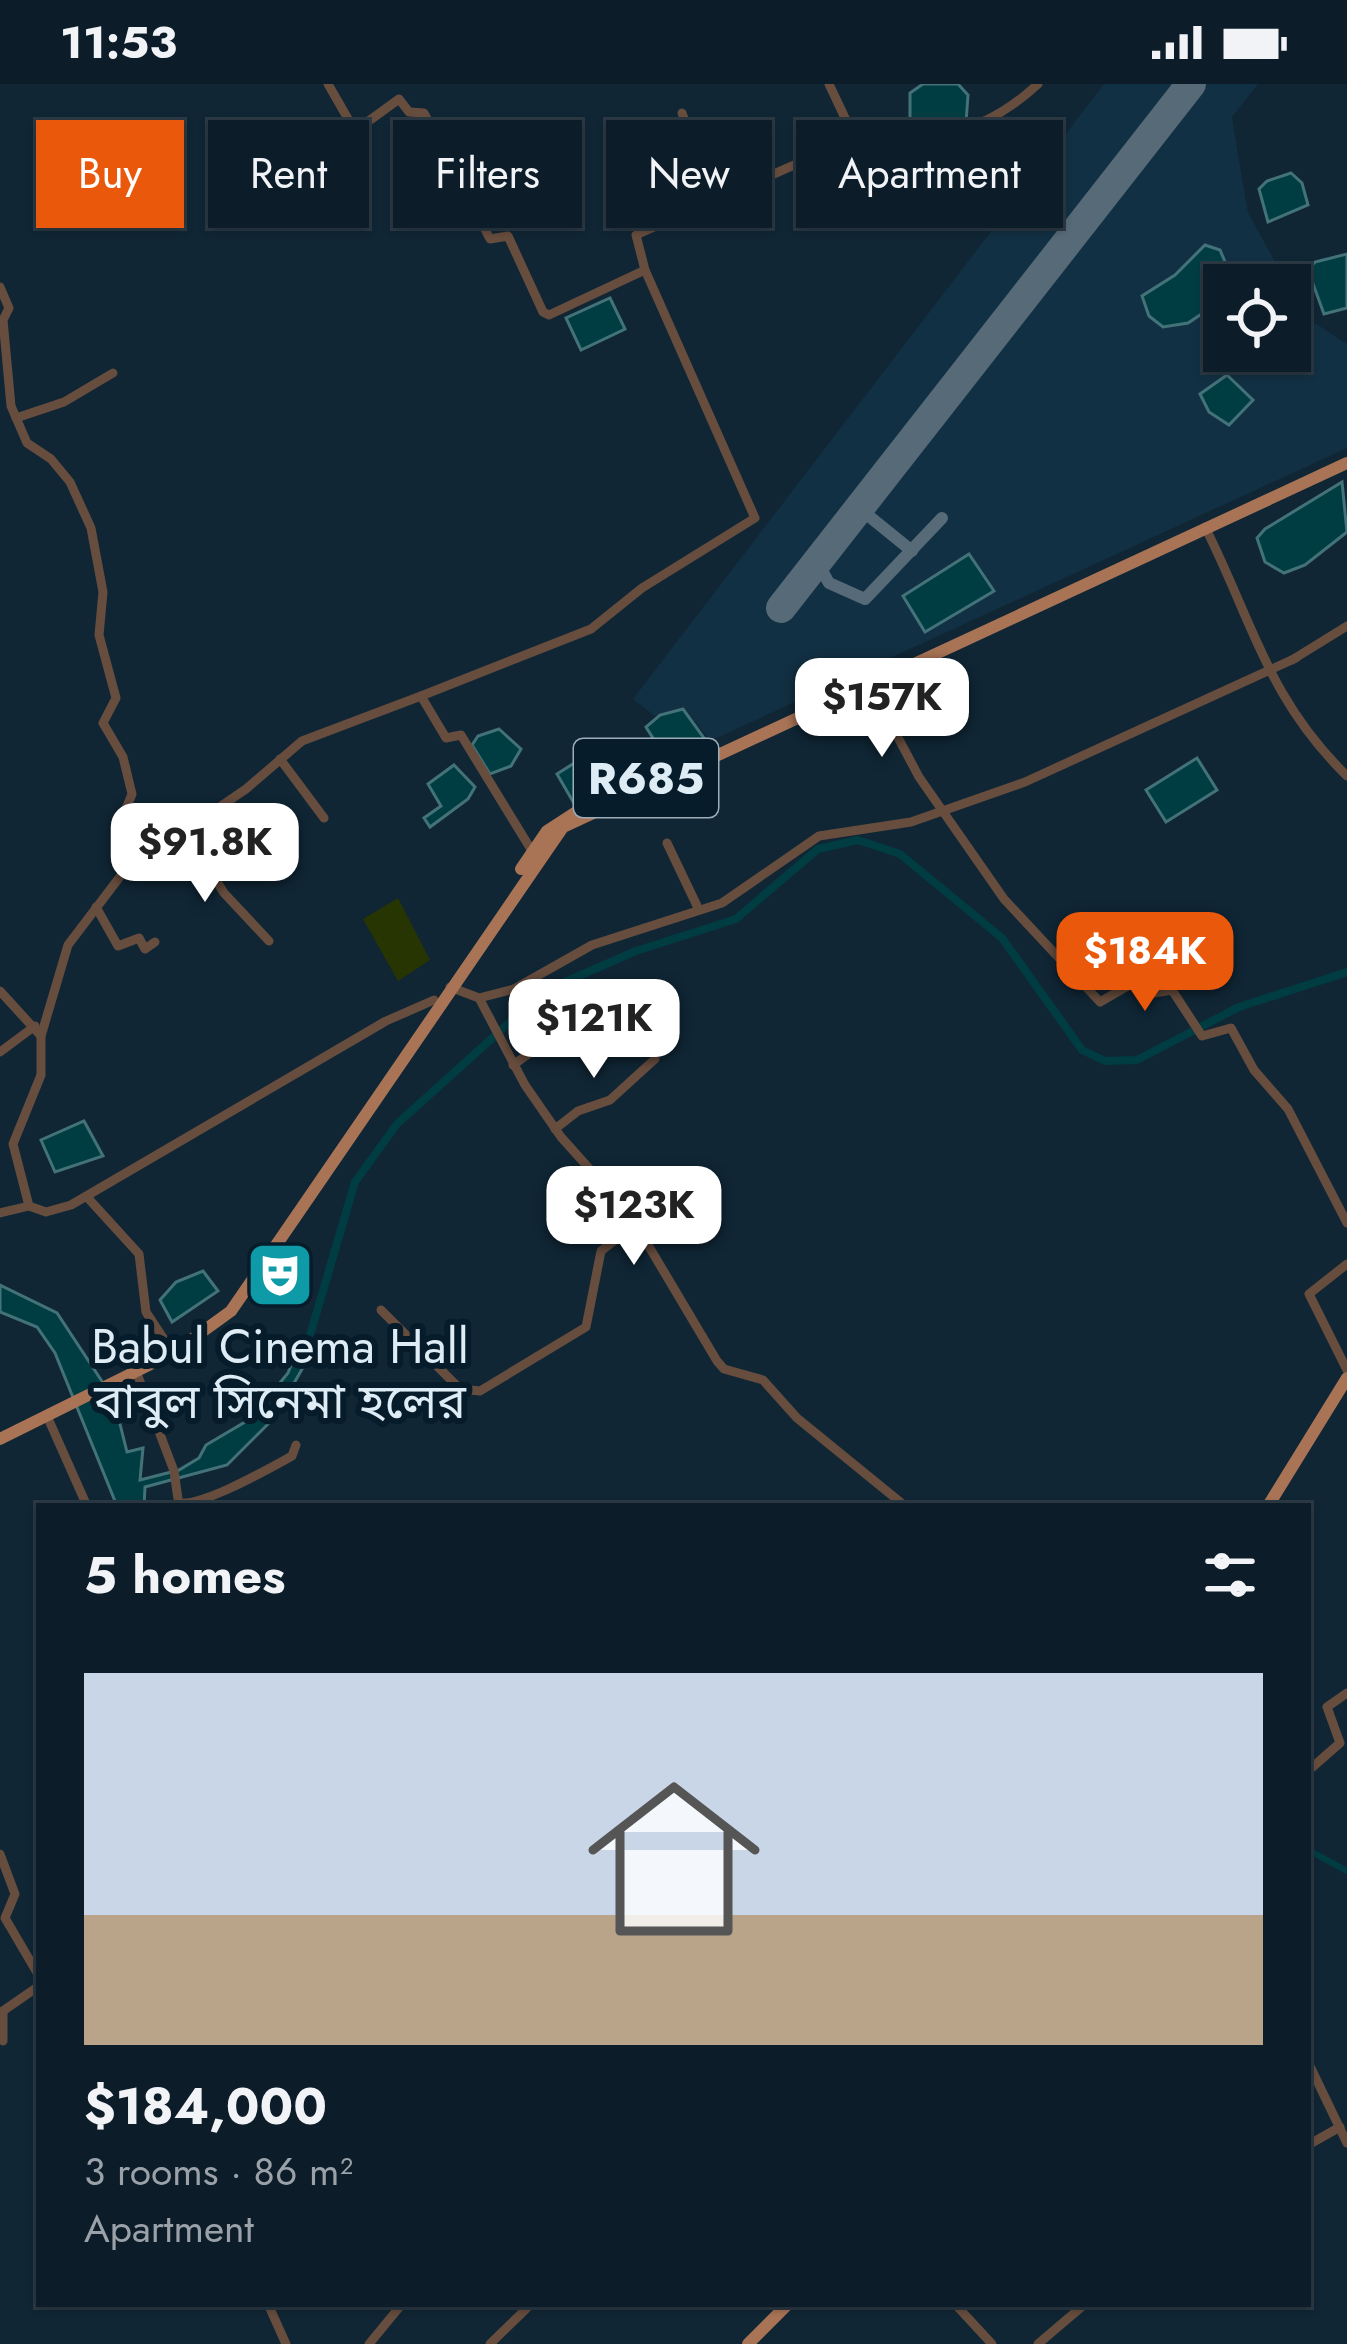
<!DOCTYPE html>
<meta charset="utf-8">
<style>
:root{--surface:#0c1c28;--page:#152530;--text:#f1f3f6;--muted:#9aa1a8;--line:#2c3a45;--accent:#ea580c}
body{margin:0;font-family:Jost,"Noto Sans Bengali",sans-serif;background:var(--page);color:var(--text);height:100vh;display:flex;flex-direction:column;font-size:45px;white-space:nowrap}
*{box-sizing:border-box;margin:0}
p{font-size:39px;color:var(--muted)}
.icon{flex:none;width:66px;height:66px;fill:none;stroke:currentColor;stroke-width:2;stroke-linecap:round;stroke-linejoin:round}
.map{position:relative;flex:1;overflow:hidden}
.details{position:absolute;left:36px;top:1419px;width:1275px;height:804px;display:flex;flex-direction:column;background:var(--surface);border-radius:0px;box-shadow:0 3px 9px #0004,0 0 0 3px var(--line)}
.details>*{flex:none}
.hud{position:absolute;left:36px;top:36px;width:1275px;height:108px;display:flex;gap:24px}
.controls{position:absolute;left:1203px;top:180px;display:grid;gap:24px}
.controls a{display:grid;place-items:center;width:108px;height:108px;border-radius:0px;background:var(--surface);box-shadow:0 3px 9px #0004,0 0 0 3px var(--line);font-size:60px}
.price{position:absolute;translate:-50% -102px;padding:0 27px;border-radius:24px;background:#fff;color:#222;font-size:39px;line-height:78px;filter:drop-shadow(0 3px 6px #0008)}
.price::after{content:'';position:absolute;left:50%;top:72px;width:36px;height:27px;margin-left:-18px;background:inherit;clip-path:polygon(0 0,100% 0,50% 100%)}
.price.active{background:var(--accent);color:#fff}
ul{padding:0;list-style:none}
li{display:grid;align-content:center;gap:24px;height:636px;padding:0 48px}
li+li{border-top:3px solid var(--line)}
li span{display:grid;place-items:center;height:372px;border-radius:0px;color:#555}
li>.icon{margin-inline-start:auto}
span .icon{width:216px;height:216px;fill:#fffc;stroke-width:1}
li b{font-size:51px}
h2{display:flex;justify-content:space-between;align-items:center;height:144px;padding:0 48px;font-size:51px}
.chip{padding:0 42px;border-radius:0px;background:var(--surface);box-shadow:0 3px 9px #0004,0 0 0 3px var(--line);font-size:42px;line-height:108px}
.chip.active{background:var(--accent);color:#fff}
.status{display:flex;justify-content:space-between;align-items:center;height:84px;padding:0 60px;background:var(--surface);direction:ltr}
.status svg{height:33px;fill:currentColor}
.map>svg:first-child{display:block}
.built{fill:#123043}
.green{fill:#263501}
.water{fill:#003d43;stroke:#437279;stroke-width:3}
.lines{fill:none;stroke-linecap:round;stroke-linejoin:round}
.canal{stroke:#003d43;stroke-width:6}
.river{stroke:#003d43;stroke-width:8}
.taxiway{stroke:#566a77;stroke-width:12}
.runway{stroke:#566a77;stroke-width:30}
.minor{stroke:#674d3e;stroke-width:9}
.major{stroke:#a97456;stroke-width:12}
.labels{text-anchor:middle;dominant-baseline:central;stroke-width:12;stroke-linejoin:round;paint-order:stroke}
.shield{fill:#061c2b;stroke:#9daeb9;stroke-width:3}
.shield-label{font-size:45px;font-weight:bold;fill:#deecf6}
.poi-label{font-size:48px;fill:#deecf6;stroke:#061c2b}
</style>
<div class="status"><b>11:53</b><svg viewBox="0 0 49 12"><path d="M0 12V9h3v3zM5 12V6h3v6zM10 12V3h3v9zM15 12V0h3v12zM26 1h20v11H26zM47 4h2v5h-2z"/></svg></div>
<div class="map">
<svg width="1347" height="2260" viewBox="0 0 1347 2260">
<rect width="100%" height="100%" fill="#102635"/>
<polygon class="built" points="1104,0 1258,0 1232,33 1239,77 1248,129 1288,201 1224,201 1224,267 1290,267 1290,204 1307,234 1347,260 1347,364 710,657 684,623 655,632 633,615"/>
<polygon class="green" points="398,814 430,876 398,897 363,835"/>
<g class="water">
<path d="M 923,0 L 958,0 L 968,11 L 966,39 C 951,49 924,45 910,35 L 910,9 Z"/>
<polygon points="106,63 117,79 108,105 76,136 58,140 47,109"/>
<polygon points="1291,89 1302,99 1308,121 1268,138 1259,105 1267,97"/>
<polygon points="1205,161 1220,166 1235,201 1224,201 1224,215 1188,239 1163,243 1149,232 1142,212 1175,191"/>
<polygon points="1347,170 1347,224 1324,230 1308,186 1315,178"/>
<polygon points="610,214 625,245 581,266 566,234"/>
<polygon points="1227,291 1253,316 1229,341 1209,328 1200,310"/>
<polygon points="1342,398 1347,448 1305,481 1284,489 1265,478 1257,454 1265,445"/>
<polygon points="969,470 994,507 925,548 903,512"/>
<polygon points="683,625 704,654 668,678 646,643 660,631"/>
<polygon points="499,645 521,665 511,682 490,690 472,661 478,652"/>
<polygon points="613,663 628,676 635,693 575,721 557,690 598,664"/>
<polygon points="1197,674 1217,706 1166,738 1146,706"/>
<polygon points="454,681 475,703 468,715 430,743 424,734 441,722 428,700"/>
<polygon points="84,1037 103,1072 55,1088 41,1056"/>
<polygon points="203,1187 218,1207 172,1238 160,1216 176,1198"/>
<polygon points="0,1201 57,1229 109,1308 121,1310 115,1320 127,1368 143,1364 140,1396 179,1386 199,1374 206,1361 250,1335 288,1289 299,1261 309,1273 274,1334 227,1381 145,1403 144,1422 117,1422 55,1269 37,1243 0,1228"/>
</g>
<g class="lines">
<polyline class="canal" points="1308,1766 1347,1787"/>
<polyline class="river" points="303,1275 355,1098 397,1040 510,938 565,898 636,867 736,835 818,765 858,756 900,770 1002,854 1082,966 1105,977 1137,976 1239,923 1347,888"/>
<g class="taxiway">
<polyline points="859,424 912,467"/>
<polyline points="817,478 829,499 865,515 942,434"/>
</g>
<polyline class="runway" points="781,524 1191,0"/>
<g class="minor">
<polyline points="328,0 355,47 399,15 409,28 424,29 490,155 508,152 543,228 549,231 645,186"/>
<polyline points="829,0 854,53"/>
<polyline points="682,29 714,113"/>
<polyline points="0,203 9,224 3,236 11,322 27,359 51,375 70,398 91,444 103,508 99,551 116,614 103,639 123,673 132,710 123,732 122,790 68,861 41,952"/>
<polyline points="16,334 64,318 113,289"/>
<path d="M 1205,443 C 1253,538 1267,614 1347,692"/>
<polyline points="1292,576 1347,542"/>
<polyline points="869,599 919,693 1004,815 1100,918 1131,900 1154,909 1172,906 1202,952 1231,944 1254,986 1288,1025 1347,1139"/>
<polyline points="280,675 324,734"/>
<polyline points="174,751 199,781 204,777 224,809 269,857"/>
<polyline points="667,759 699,826"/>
<path d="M 532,767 L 461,651 L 446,654 L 421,612 L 591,545 L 642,504 L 755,434 L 645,186 L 636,151 L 880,43 C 902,37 905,41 925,46 C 966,55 1010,26 1038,0"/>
<polyline points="122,790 246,705 302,657 421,612"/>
<polyline points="96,823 118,862 139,854 145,865 155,858"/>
<polyline points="450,903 479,914 514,905 592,861 722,819 819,752 911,738 1025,698 1296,574"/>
<polyline points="0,907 41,952 41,991 13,1060 29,1122 46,1128 71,1121 386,937 434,916"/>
<polyline points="479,914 525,1001 561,1053 629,1129 717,1277 724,1285 763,1296 797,1334 905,1422"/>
<polyline points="0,968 35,942"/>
<polyline points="513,981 602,917"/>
<polyline points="555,1045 578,1027 610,1016 655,975"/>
<polyline points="87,1113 139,1170 146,1228 173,1269"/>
<polyline points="0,1129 29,1122"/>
<polyline points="1347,1180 1309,1210 1347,1286"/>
<polyline points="381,1226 460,1305 480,1307 586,1243 601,1167 636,1140"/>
<polyline points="136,1287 174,1387 179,1422"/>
<polyline points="47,1332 87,1422"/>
<path d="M 179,1419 C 204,1422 268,1385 292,1372 L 296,1361"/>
<polyline points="1308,1687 1340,1659 1327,1623 1347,1609"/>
<polyline points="0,1770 15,1810 5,1834 39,1892"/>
<polyline points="3,1927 3,1957"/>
<polyline points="0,1929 39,1902"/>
<polyline points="1308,1978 1347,2059"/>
<polyline points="1308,2061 1340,2043"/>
<polyline points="268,2220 286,2260"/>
<polyline points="955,2220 992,2260"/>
<polyline points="369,2260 402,2220"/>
<polyline points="490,2260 531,2220"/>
<polyline points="1038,2260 1085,2220"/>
</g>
<g class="major">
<polyline points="521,785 547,747 587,721"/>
<polyline points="0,1355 173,1269 231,1227 563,743 1347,379"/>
<polyline points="1268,1422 1347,1294"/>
<polyline points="748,2260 788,2220"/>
</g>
</g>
<defs>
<g id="theatre-square" transform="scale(3.45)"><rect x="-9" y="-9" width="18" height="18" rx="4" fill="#0f9aa8" stroke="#061c2b"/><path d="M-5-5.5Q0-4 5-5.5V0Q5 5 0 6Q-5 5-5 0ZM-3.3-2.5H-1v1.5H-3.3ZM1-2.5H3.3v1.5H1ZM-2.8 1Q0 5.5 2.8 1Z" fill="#fff"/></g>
</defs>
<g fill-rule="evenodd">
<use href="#theatre-square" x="280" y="1191"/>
</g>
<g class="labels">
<rect class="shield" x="574" y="655" width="144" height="78" rx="9"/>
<g class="shield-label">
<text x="646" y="694">R685</text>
</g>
<g class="poi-label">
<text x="280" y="1262">Babul Cinema Hall<tspan x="280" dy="55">বাবুল সিনেমা হলের</tspan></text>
</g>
</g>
</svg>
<div class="controls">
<a><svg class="icon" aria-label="locate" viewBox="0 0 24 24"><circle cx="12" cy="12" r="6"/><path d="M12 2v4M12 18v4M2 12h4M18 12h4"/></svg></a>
</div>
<b class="price" style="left:882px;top:676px">$157K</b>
<b class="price" style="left:205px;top:821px">$91.8K</b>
<b class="price active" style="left:1145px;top:930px">$184K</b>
<b class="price" style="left:594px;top:997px">$121K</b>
<b class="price" style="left:634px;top:1184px">$123K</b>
<div class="hud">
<a class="chip active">Buy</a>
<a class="chip">Rent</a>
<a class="chip">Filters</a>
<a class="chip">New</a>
<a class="chip">Apartment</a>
</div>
<section class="details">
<h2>5 homes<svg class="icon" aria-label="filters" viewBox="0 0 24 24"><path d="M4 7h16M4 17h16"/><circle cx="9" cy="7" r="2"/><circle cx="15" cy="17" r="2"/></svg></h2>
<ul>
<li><span style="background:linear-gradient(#c9d6e8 65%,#b9a48a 0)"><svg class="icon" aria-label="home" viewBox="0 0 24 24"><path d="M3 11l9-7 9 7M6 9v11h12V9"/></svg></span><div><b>$184,000</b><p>3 rooms · 86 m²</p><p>Apartment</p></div></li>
</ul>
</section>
</div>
